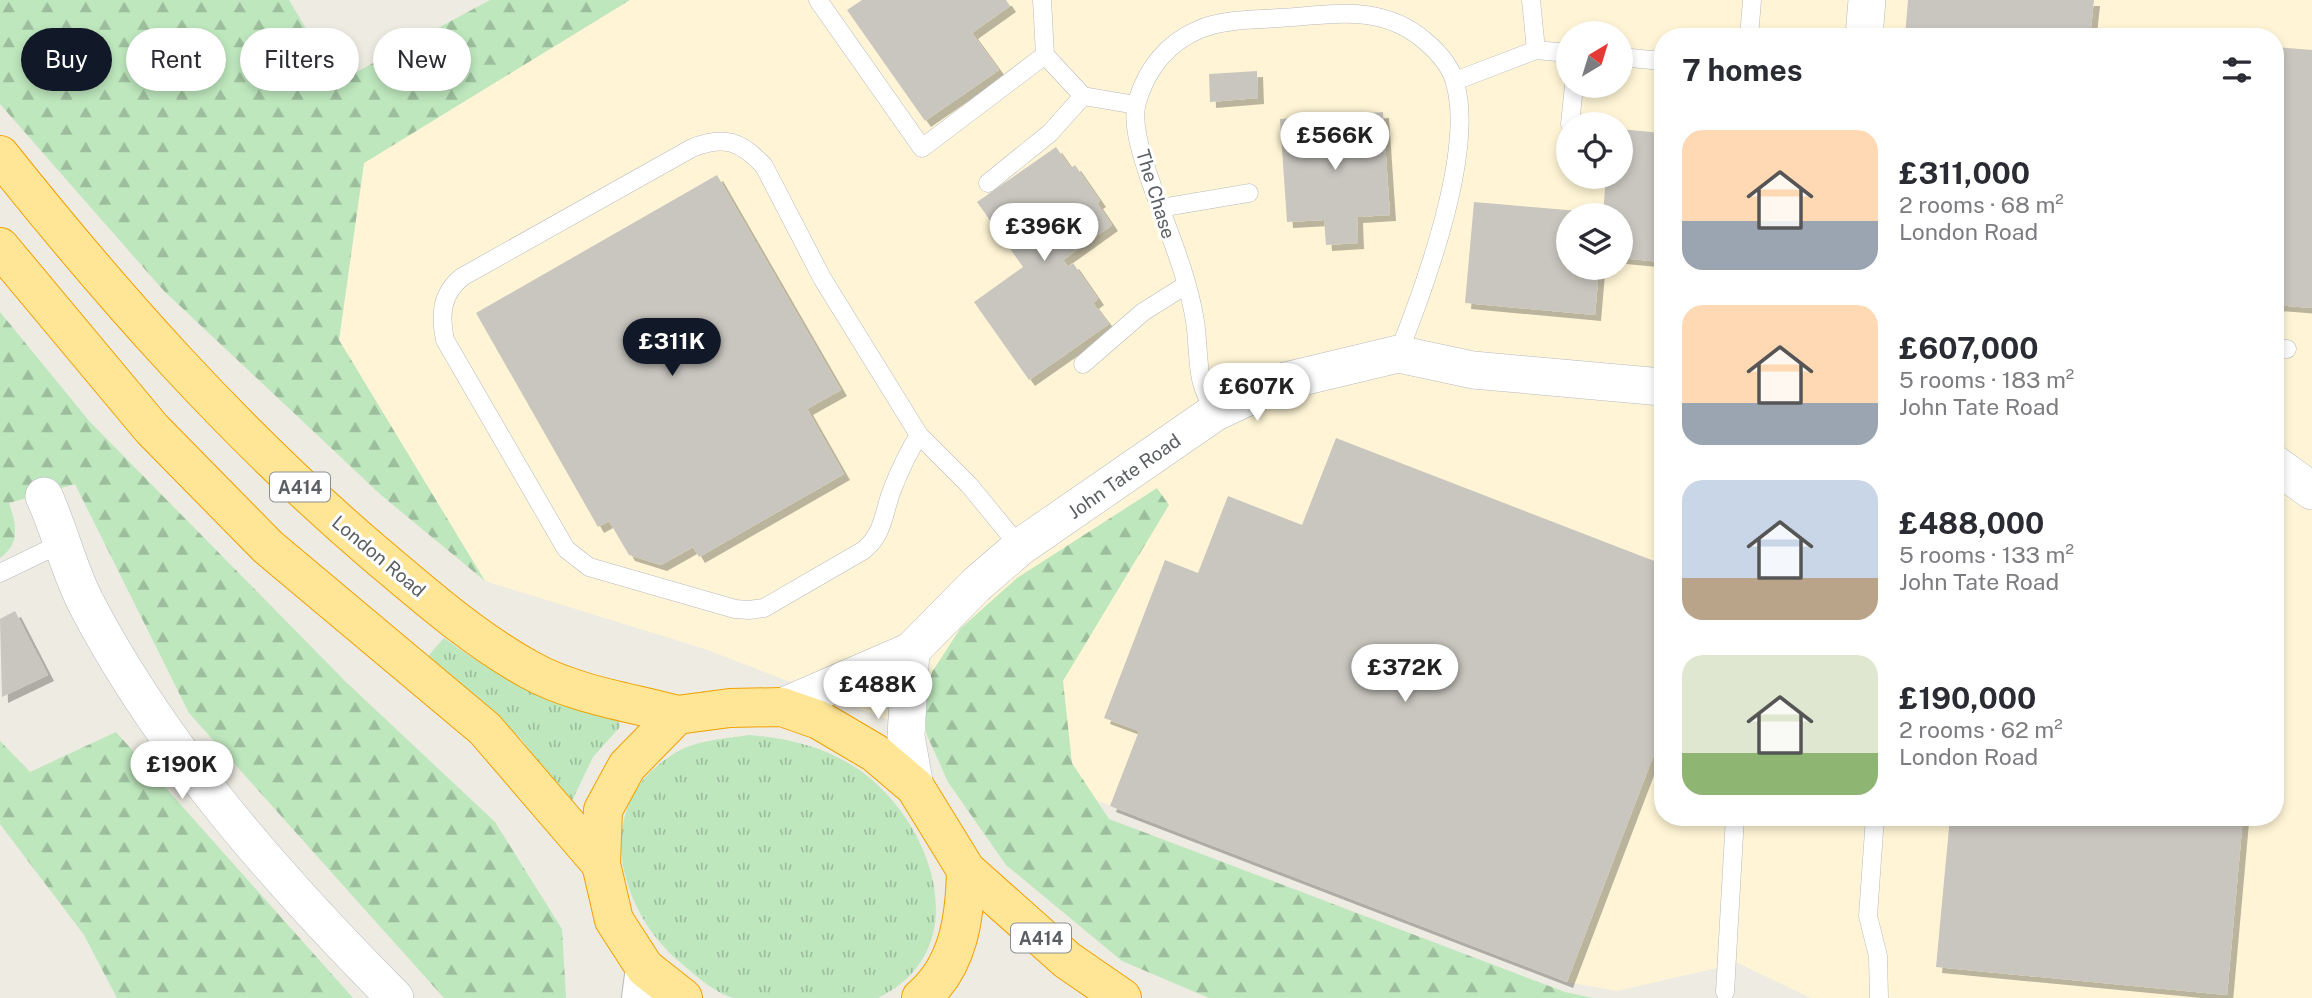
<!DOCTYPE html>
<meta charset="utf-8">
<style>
:root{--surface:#fff;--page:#f7f7f7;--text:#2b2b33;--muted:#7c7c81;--accent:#111827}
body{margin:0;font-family:"Public Sans",sans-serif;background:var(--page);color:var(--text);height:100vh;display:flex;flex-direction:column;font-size:26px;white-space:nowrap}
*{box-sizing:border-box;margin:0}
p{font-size:23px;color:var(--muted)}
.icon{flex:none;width:38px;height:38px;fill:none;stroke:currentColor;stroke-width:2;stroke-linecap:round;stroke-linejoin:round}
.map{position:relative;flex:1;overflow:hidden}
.sheet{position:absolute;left:1654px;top:28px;width:630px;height:798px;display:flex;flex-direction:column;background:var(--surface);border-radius:28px;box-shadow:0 4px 10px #0003}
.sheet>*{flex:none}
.top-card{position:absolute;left:21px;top:28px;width:665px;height:63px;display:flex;gap:14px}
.needle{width:46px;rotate:38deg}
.fabs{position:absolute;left:1556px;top:21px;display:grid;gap:14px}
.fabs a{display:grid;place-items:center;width:77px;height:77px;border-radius:50%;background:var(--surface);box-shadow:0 4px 10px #0003;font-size:35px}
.price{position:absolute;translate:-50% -60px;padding:0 16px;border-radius:24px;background:#fff;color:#222;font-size:23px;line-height:46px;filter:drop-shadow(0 2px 4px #0008)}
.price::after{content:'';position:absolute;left:50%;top:42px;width:21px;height:16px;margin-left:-10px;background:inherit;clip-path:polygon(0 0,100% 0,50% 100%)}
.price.current{background:var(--accent);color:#fff}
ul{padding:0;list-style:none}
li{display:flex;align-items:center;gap:21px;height:175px;padding:0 28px}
li span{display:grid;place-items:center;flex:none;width:196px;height:140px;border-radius:21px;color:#555}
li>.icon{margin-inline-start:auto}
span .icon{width:84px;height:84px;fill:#fffc;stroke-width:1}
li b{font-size:30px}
h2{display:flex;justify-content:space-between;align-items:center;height:84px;padding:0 28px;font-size:30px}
.chip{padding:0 24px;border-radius:32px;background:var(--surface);box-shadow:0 4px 10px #0003;font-size:24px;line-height:63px}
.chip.current{background:var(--accent);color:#fff}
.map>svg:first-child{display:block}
.commercial{fill:#fff5d6;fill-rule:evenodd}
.grass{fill:url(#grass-tufts)}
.forest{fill:url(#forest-firs)}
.building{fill:#c9c6bf;filter:url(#shadow)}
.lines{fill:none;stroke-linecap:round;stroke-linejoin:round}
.service-casing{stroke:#b5b9bd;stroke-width:19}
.minor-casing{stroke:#b5b9bd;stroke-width:38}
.secondary-casing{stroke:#b6babf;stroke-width:40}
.trunk-casing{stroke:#f0a000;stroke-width:40}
.service{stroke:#fff;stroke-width:18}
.minor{stroke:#fff;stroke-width:37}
.secondary{stroke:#fff;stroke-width:38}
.trunk{stroke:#ffe697;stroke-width:38}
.labels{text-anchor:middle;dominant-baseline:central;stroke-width:6;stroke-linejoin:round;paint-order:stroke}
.shield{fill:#fff;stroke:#8c8f92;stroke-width:2}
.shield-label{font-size:18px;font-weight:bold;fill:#5b5f64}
.street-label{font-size:19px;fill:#5b5f64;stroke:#fff}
</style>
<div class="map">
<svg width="2312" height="998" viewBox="0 0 2312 998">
<defs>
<pattern id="grass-tufts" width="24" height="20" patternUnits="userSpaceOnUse" patternTransform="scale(1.75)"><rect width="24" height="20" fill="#bee7bd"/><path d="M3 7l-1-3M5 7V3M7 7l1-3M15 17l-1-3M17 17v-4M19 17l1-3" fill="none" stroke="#9dbe9d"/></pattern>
<pattern id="forest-firs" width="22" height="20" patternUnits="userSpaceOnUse" patternTransform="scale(1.75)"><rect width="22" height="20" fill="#bee7bd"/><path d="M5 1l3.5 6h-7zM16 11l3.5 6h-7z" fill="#9dbe9d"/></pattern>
<filter id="shadow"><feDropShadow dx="6" dy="6" stdDeviation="0" flood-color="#0004"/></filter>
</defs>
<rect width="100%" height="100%" fill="#eeebe2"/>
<path class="commercial" d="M 630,0 L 2312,0 L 2312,998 L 1811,998 L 1738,963 L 1617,991 L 1567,982 L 705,649 L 485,581 L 339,340 L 364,163 ZM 1568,33 L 1620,33 L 1620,86 L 1568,86 ZM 1662,37 L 2275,37 L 2275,817 L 1662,817 ZM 1568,124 L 1620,124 L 1620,177 L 1568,177 ZM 1568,215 L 1620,215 L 1620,268 L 1568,268 Z"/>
<g class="grass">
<path d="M 444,638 C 499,680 554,697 619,720 L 620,727 L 593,757 L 571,803 L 521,739 L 486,704 L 428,656 Z"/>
<path d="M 749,735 C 785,738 818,745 850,764 C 928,810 983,947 878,998 C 844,998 811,998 777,998 C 764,998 747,998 734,998 C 716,994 695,975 681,963 C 618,911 590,806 672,755 C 694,740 723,739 749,735 Z"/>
</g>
<g class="forest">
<polygon points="0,0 289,0 338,82 490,0 630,0 364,163 339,340 485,581 381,495 164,291 0,104"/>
<path d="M 0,312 L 90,422 L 346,682 L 495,822 L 562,929 L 566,998 L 444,998 L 189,713 L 75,484 L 9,503 C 16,524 21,543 0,558 Z"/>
<polygon points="1157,488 1169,505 1063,681 1072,763 1109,819 1565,992 1593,998 1209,998 1122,961 1006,865 948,782 926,733 925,697 932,672 960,629 1017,578"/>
<polygon points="116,732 353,998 117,998 84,935 0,824 0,741 30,772"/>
</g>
<g class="building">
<polygon points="862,0 1006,0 1010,6 972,33 999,70 925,121 847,10"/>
<polygon points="1908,0 2094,0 2090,37 1905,37"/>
<polygon points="2095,29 2156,35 2156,37 2094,37"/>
<polygon points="2275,47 2312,50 2312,308 2275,305"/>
<polygon points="1257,71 1258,98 1210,102 1209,74"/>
<polygon points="1383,112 1390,215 1357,217 1358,243 1326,245 1324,220 1287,222 1280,119"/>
<polygon points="1620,129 1662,133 1662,262 1620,258 1620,215 1568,215 1568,268 1599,268 1595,315 1465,303 1474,202 1603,213 1606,177 1620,177"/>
<polygon points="1056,147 1071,168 1075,165 1100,201 1097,203 1112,225 1063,260 1068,267 1073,263 1098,299 1093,303 1109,324 1029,380 974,302 1023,267 977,202"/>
<polygon points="717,175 841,390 807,409 844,474 699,557 693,547 661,565 629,555 609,521 598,527 476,313"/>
<polygon points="1336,438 1662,564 1662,733 1567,982 1110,806 1139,731 1104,718 1165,560 1198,573 1228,496 1302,525"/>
<polygon points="15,611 48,675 2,697 0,619"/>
<polygon points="1950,817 2243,817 2227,995 1936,967"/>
</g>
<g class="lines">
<g class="service-casing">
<g id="service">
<polyline points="818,0 922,148 1045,55 1083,96 1136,105"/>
<polyline points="1042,0 1045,55"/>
<polyline points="1531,0 1536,50 1568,53"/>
<polyline points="1749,37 1752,0"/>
<polyline points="1620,57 1662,61"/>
<polyline points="1455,81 1536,50"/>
<polyline points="1570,124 1574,86"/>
<polyline points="988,183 1050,133 1083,96"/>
<polyline points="1160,208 1249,193"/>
<polyline points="2275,348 2287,349"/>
<polyline points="1083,364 1143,312 1186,285"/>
<path d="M 1214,413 C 1210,402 1203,390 1201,379 C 1197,359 1198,340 1195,321 C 1187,271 1164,222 1148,174 C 1142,155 1131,123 1137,102 C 1147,68 1167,43 1200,29 C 1225,19 1253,20 1279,18 C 1332,15 1381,3 1425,41 C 1438,52 1451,66 1455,83 C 1475,151 1424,289 1398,354"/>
<path d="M 919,435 C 909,451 899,472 892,490 C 883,514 884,533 864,550 L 764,608 L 749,610 L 735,609 L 589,567 L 566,549 L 445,340 C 440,315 441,294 462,277 L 692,148 C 724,135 741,141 764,166 L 822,278 L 919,435 L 969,485 L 1020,547"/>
<polyline points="0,573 64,542"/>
<polyline points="1875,817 1868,916 1878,956 1879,998"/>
<polyline points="1725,992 1735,817"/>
</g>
</g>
<g class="minor-casing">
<g id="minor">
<polyline points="1864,37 1867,0"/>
<polyline points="2275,464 2312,491"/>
<path d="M 44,496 C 60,531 69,571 87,605 C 163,751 280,882 395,998"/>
<polyline points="911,651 906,736 915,787"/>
<polyline points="782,707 911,651 976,585 1020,547 1214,413 1277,383 1398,354 1473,370 1662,387"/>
</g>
</g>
<g class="secondary-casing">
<polyline id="secondary" points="641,998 645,968"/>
</g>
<g class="trunk-casing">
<g id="trunk">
<path d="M 0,155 C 114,298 234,433 373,552 C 423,594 472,638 530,670 C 573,694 629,702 677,715"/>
<polyline points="0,247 152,429 268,547 485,729 601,864"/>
<polyline points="683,998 645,968 614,920 601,864 603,810 627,766 677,715 730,708 782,707 819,720 875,753 915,787 966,870 1067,960 1122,998"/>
<path d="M 921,998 C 959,966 965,917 966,870"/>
</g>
</g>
<use href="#service" class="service"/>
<use href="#minor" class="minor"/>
<use href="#secondary" class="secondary"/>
<use href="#trunk" class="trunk"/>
</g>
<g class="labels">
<g class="shield">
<rect x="270" y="472.5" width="60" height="29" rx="5"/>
<rect x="1011" y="923.5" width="60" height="29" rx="5"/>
</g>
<g class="shield-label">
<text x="300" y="487">A414</text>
<text x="1041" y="938">A414</text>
</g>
<g class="street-label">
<text transform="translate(1156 194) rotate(73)">The Chase</text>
<text transform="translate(1124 476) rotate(-35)">John Tate Road</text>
<text transform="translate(379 556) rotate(40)">London Road</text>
</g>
</g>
</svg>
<div class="fabs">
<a><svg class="needle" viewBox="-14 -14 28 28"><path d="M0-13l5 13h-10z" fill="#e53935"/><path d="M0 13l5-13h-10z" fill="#7c7c81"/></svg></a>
<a><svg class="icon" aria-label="locate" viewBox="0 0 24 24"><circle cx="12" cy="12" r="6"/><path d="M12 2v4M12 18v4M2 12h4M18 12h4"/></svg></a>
<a><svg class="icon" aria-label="layers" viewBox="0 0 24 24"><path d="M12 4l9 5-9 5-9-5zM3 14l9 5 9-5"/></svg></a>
</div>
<b class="price" style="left:1335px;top:172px">£566K</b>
<b class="price" style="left:1044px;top:263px">£396K</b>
<b class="price current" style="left:672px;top:378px">£311K</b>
<b class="price" style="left:1257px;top:423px">£607K</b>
<b class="price" style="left:1405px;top:704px">£372K</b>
<b class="price" style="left:878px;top:721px">£488K</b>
<b class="price" style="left:182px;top:801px">£190K</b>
<div class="top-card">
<a class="chip current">Buy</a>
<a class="chip">Rent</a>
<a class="chip">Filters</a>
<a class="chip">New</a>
</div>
<section class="sheet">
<h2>7 homes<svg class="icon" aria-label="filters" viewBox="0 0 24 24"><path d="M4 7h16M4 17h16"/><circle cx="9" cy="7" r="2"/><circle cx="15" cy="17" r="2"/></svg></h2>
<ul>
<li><span style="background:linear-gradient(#ffd9b3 65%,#9aa5b1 0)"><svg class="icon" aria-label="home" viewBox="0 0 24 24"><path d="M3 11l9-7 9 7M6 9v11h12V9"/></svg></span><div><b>£311,000</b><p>2 rooms · 68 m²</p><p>London Road</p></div></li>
<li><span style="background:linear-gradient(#ffd9b3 70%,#9aa5b1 0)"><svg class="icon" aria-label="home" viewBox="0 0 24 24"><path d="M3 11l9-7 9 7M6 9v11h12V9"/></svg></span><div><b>£607,000</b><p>5 rooms · 183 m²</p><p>John Tate Road</p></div></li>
<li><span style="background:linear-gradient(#c9d6e8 70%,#b9a48a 0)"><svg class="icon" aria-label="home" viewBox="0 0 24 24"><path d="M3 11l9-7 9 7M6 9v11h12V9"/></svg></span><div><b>£488,000</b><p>5 rooms · 133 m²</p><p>John Tate Road</p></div></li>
<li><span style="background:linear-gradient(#dfe7d0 70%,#8fb573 0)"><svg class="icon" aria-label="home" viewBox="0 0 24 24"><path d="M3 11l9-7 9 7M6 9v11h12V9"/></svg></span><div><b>£190,000</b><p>2 rooms · 62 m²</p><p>London Road</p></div></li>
</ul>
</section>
</div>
